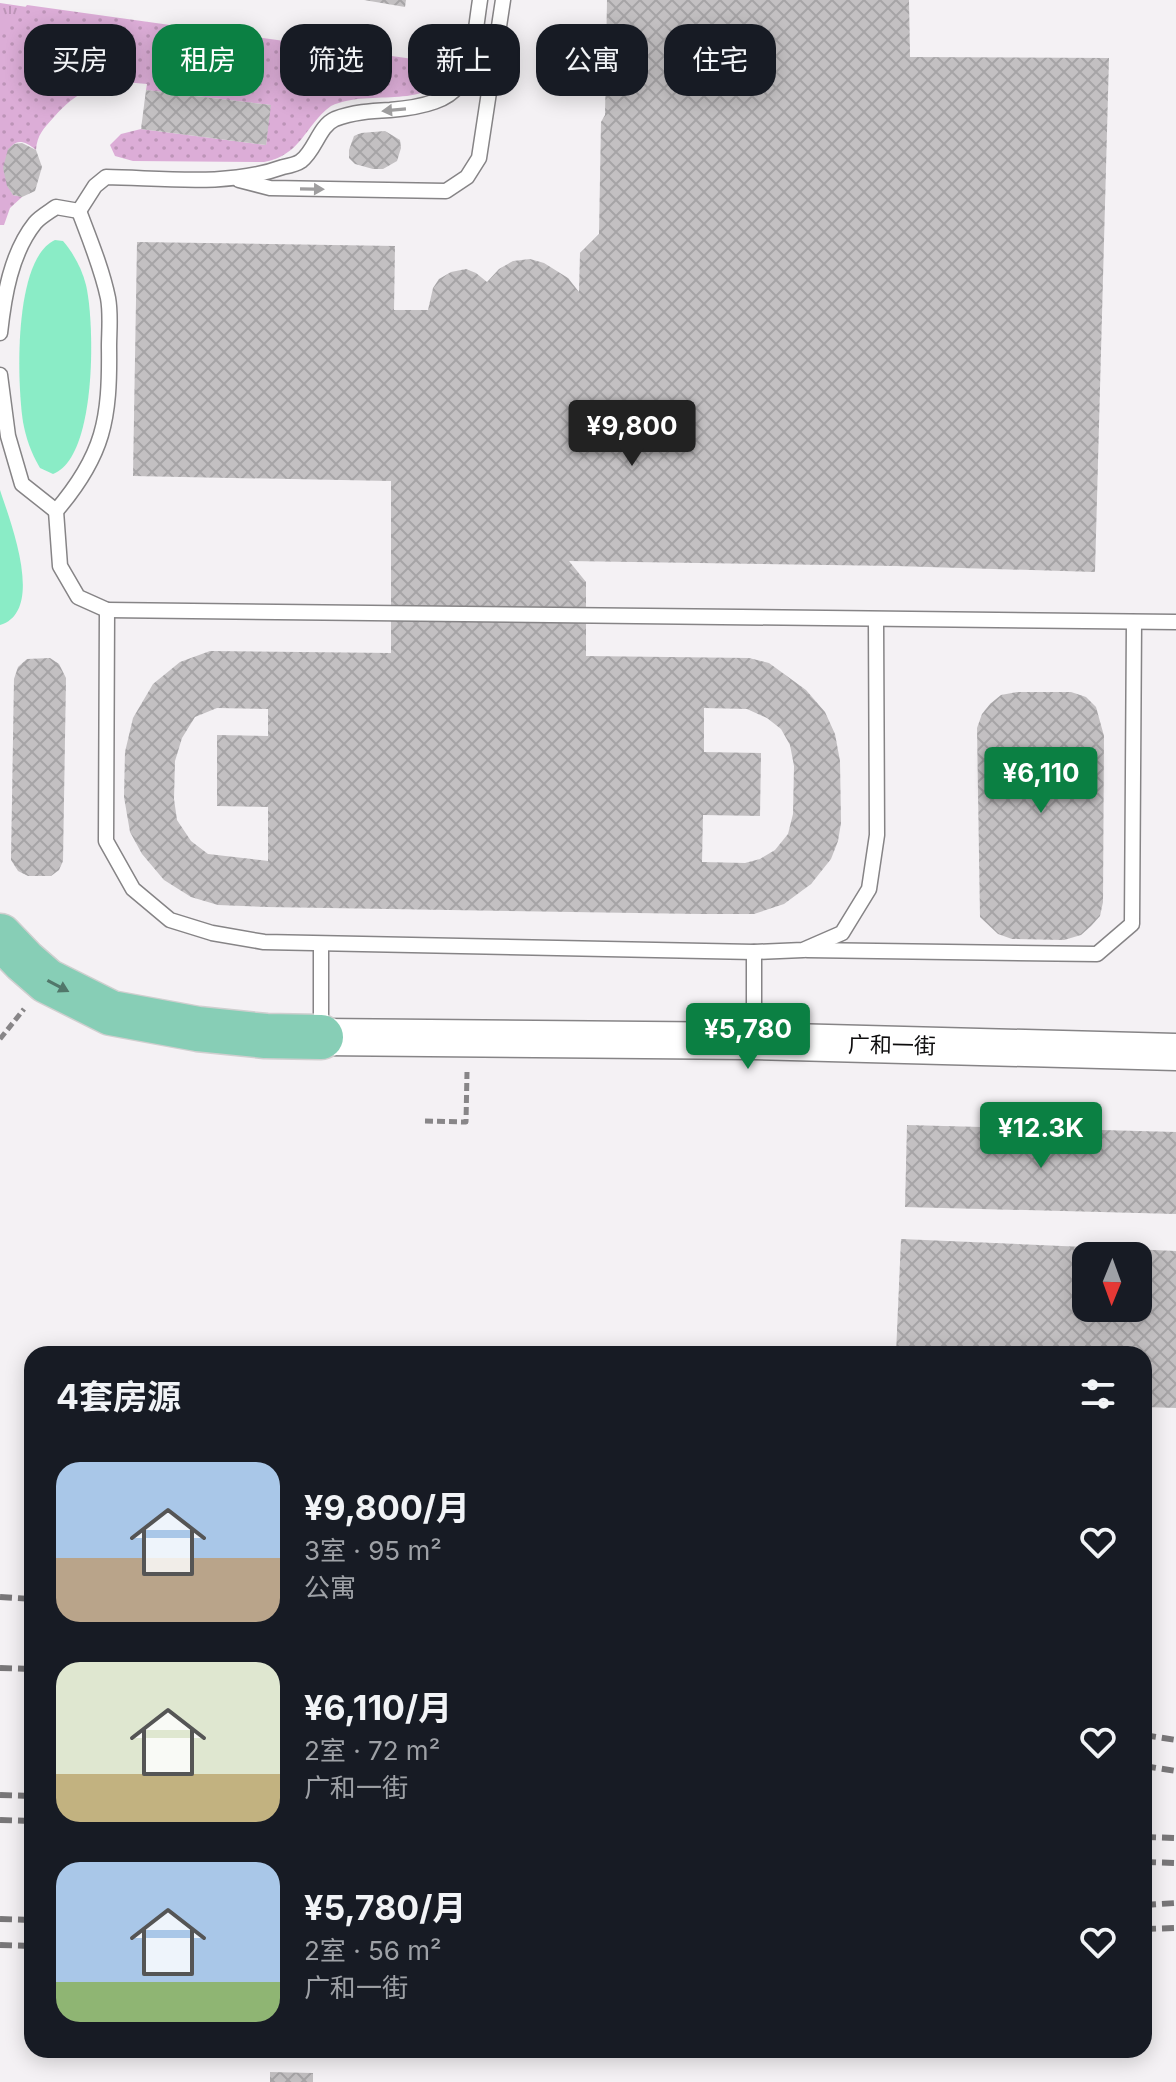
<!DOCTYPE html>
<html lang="zh">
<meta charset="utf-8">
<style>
:root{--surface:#171b24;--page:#242831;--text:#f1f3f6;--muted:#9ea1a6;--accent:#0b8043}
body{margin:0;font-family:Inter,"Noto Sans SC",sans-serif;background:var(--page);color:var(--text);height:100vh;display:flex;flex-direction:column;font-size:30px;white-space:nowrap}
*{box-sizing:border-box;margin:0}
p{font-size:26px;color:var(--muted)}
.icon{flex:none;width:44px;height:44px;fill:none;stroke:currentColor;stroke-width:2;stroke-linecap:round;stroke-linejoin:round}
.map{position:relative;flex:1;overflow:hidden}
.details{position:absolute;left:24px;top:1346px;width:1128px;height:712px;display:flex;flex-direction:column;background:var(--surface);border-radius:24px;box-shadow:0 4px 20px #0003}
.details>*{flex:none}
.guide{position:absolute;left:24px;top:24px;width:1128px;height:72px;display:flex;gap:16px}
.needle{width:52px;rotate:181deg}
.tools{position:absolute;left:1072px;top:1242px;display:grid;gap:16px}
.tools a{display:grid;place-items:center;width:80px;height:80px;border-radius:16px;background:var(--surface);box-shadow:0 4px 20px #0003;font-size:40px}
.price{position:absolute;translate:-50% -68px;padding:0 18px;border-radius:8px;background:var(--accent);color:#fff;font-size:26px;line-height:52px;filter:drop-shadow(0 2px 4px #0008)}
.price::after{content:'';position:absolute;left:50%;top:48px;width:24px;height:18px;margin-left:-12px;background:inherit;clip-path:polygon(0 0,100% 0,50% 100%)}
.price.selected{background:#222;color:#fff}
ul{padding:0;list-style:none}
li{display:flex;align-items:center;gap:24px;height:200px;padding:0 32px}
li span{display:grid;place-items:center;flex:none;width:224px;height:160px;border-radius:24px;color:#555}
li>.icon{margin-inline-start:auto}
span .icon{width:96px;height:96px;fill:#fffc;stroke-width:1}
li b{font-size:34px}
h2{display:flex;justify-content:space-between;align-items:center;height:96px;padding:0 32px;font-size:34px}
.chip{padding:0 28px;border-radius:24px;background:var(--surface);box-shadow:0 4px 20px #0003;font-size:28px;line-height:72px}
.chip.selected{background:var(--accent);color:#fff}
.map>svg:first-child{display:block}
.grass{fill:url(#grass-tufts)}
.garden{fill:url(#garden-dots)}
.water{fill:#8aecc6}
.building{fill:url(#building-cross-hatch);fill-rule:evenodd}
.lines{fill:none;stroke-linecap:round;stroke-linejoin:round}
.service-casing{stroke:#868486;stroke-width:17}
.tertiary-casing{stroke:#868486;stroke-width:39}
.primary-casing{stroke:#cfcfcf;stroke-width:47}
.path{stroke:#888688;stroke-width:5;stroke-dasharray:8 4;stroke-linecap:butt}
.service{stroke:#fff;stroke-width:14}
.tertiary{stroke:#fff;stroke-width:36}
.primary{stroke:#87ceb6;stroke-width:44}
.rail{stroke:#787678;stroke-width:6;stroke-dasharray:12 6;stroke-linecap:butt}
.oneway{fill:#9f9e9f}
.oneway2{fill:#51776a}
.labels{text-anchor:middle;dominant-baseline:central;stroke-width:8;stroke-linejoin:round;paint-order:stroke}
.street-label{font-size:22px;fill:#0e0d0e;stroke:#fff}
</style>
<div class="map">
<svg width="1176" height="2082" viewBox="0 0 1176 2082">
<defs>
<pattern id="grass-tufts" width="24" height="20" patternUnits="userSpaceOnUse" patternTransform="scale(2)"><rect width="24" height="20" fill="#dcadd7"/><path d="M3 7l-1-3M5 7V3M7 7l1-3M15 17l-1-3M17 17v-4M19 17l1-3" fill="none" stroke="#bc94b7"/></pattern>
<pattern id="garden-dots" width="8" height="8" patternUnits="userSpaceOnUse" patternTransform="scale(2)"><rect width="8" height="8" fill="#dcadd7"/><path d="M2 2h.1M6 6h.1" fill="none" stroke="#bc94b7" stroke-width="1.8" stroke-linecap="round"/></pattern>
<pattern id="building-cross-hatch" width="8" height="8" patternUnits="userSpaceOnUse" patternTransform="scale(2)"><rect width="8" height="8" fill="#c3c0c2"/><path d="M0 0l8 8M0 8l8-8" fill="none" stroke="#a6a4a6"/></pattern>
</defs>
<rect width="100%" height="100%" fill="#f4f1f4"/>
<polygon class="grass" points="0,3 27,7 0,39"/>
<path class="garden" d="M 27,5 L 456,65 C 428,114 373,87 331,106 C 304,126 302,155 264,162 L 133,161 L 115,156 L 110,145 L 121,134 L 141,129 L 266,145 L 270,105 L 146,90 L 147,84 C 105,80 83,85 54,117 C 44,128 37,135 36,150 C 6,123 0,170 13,195 L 22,197 L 10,208 L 4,225 L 0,225 L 0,38 Z"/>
<g class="water">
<path d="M 55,240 L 63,241 C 74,254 82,269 86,285 C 95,323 97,458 53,474 L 40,468 C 31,453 26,438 23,422 C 17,383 13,259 55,240 Z"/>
<path d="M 0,490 C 10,521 46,611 0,625 Z"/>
</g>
<g class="building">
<polygon points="364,0 406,0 405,7"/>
<path d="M 607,0 L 909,0 L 910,57 L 1109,58 L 1095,572 L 896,566 L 569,561 L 586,582 L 586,656 L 749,658 L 769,663 L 806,690 L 825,712 L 835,734 L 840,761 L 841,823 L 838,841 L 831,859 L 811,884 L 784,904 L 754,914 L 701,914 L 267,907 L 218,905 L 191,897 L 164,880 L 142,854 L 130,832 L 124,797 L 125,752 L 133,718 L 153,684 L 180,662 L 210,651 L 391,653 L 391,481 L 133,476 L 137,242 L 395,246 L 394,310 L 428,310 L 433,288 L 439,279 L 451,272 L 466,269 L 476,273 L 487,282 L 499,269 L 513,261 L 530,259 L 544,263 L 568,278 L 579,292 L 580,253 L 599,234 L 601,122 L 605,115 ZM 217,708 L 268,709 L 268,736 L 217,735 L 217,806 L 268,807 L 268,861 L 208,854 L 191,841 L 177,820 L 174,799 L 175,761 L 182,738 L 195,717 ZM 704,708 L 747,709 L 767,718 L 781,729 L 790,745 L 794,766 L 793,814 L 788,834 L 775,850 L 760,859 L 745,863 L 702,862 L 703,815 L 760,816 L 761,753 L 704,752 Z"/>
<polygon points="146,90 271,105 266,145 141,129"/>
<polygon points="385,131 400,140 401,148 397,161 383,169 373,169 355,164 349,158 349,150 354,136 361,133"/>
<polygon points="22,143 36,150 42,167 35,191 22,197 13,195 7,186 3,168 8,149 14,144"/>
<polygon points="50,658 59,664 66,678 63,861 59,870 51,876 28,876 18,871 11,860 14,679 18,667 27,659"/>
<polygon points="1017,692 1071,692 1086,697 1096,707 1104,736 1103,902 1100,916 1091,926 1081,935 1064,940 1012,939 998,934 980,917 977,728 982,714 990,704 1001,695"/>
<polygon points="907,1125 1176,1132 1176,1214 905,1207"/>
<path d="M 901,1239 L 1176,1251 L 1176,1408 L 1144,1407 L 1144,1354 L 896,1354 ZM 1086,1256 L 1138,1256 L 1138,1308 L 1086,1308 Z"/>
<polygon points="270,2072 313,2073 313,2082 270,2082"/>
</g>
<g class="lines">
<g class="service-casing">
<g id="service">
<polyline points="239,180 270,188 446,191 467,177 479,158 503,0"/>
<path d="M 79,211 L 95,186 L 106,177 C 164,178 228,187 283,167 C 288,166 297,164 301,161 C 315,151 319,126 335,119 C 353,112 371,111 390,110 C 475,103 469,73 480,0"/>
<path d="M 0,333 C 4,296 11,253 35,223 C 40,217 49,212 56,207 L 79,211"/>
<path d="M 0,375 L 8,436 L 22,484 L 56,511 C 104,455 110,419 109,347 C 109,332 111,314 108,298 C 102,269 90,240 79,211"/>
<polyline points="56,511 60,566 78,597 107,610 106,841 133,889 170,920 212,933 264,942 754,952 803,950 842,933 869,889 877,835 876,620"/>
<polyline points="107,610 1176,622"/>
<polyline points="807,950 1097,954 1132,924 1134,622"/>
<polyline points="321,1033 321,944"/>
<polyline points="754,1040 754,952"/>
</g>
</g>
<g class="tertiary-casing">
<polyline id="tertiary" points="321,1037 754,1041 1176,1052"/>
</g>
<g class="primary-casing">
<polyline id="primary" points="0,936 24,961 47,981 111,1013 198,1029 266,1036 321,1037"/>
</g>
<g class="path">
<polyline points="0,1039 24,1009"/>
<polyline points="425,1121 466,1122 467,1072"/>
</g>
<use href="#service" class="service"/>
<use href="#tertiary" class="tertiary"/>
<use href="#primary" class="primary"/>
<g class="rail">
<polyline points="0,1597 32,1599"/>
<polyline points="0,1668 32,1669"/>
<polyline points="1144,1735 1176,1740"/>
<polyline points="1144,1766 1176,1771"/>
<polyline points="0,1795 32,1796"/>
<polyline points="0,1820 32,1821"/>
<polyline points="1144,1837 1176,1838"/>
<polyline points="1144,1862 1176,1863"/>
<polyline points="1144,1905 1176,1903"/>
<polyline points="0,1919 32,1920"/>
<polyline points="1144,1929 1176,1928"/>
<polyline points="0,1945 32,1946"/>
</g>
</g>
<defs><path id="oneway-solid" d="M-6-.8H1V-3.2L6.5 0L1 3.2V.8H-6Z" transform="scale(2)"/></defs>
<g class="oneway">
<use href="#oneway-solid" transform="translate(394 110) rotate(175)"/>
<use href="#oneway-solid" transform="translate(312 189) rotate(1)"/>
</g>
<use class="oneway2" href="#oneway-solid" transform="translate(58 986) rotate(28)"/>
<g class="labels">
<g class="street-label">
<text transform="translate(892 1045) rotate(1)">广和一街</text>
</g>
</g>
</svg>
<div class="tools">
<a><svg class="needle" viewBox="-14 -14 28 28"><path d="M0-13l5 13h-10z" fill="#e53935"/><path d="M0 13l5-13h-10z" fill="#9ea1a6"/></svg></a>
</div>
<b class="price selected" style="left:632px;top:468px">¥9,800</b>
<b class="price" style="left:1041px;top:815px">¥6,110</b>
<b class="price" style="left:748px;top:1071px">¥5,780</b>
<b class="price" style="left:1041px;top:1170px">¥12.3K</b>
<div class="guide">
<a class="chip">买房</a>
<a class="chip selected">租房</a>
<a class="chip">筛选</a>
<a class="chip">新上</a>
<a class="chip">公寓</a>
<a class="chip">住宅</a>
</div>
<section class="details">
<h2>4套房源<svg class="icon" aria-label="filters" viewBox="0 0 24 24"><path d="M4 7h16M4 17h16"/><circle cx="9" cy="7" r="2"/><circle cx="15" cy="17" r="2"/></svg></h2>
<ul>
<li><span style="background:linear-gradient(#a9c7e8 60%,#b9a48a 0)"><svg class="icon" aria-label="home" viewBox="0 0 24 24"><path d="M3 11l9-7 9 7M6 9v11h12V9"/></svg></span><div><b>¥9,800/月</b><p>3室 · 95 m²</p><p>公寓</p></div><svg class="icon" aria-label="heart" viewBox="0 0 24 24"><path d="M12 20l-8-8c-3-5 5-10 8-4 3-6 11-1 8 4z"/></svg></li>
<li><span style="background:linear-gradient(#dfe7d0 70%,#c2b280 0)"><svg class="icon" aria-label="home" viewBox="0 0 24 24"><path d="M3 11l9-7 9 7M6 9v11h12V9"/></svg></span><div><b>¥6,110/月</b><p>2室 · 72 m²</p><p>广和一街</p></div><svg class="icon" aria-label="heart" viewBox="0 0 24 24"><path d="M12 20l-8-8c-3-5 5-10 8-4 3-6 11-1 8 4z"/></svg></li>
<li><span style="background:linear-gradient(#a9c7e8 75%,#8fb573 0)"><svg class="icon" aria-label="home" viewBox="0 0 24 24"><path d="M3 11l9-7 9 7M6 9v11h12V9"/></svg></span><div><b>¥5,780/月</b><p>2室 · 56 m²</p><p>广和一街</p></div><svg class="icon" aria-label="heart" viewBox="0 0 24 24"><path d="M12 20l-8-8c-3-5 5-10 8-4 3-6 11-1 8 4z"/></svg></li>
</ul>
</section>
</div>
